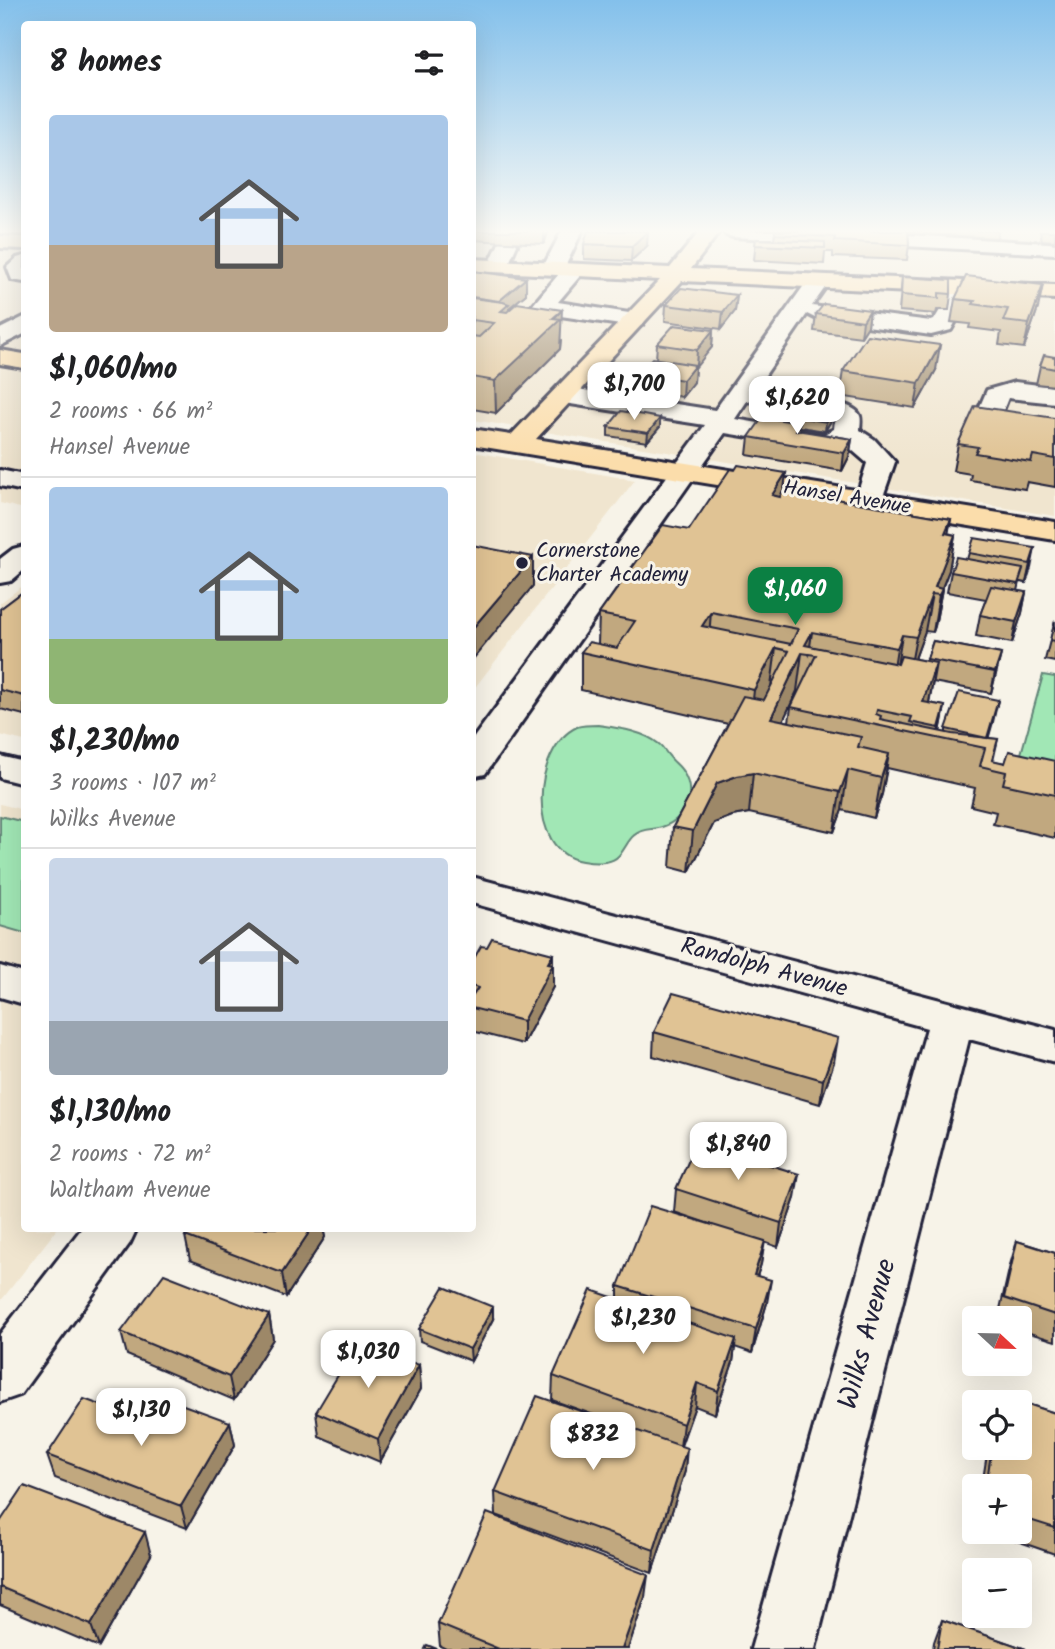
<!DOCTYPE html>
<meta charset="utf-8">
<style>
:root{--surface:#fff;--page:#f6f6f6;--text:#202124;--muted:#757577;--line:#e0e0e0;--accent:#0b8043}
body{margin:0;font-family:Kalam,sans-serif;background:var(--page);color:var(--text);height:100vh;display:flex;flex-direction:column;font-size:26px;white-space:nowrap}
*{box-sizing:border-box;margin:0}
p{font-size:23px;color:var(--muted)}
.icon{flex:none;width:38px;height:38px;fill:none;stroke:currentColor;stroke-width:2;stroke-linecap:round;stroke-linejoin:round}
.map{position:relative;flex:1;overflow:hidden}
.drawer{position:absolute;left:21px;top:21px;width:455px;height:1211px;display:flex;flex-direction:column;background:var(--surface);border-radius:7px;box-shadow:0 7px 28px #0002}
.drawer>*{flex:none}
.needle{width:46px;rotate:112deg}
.buttons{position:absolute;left:962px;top:1306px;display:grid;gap:14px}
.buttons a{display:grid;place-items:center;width:70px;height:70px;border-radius:7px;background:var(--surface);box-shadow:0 7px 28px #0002;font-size:35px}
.price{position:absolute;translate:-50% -60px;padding:0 16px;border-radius:14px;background:#fff;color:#222;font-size:23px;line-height:46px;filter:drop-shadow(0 2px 4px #0008)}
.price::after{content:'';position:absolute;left:50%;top:42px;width:21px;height:16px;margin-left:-10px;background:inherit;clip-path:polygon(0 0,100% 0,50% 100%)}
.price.selected{background:var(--accent);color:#fff}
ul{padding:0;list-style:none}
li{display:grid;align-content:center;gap:14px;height:371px;padding:0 28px}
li+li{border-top:2px solid var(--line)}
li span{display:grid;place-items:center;height:217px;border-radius:7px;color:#555}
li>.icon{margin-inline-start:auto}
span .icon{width:126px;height:126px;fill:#fffc;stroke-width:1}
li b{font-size:30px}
h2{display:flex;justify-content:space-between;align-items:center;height:84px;padding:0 28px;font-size:30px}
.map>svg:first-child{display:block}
.built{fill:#f0e5cf}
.green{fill:#a1e7b5;stroke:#628478;stroke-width:2}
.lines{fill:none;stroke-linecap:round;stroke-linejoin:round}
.minor-casing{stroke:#22223b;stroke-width:6}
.major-casing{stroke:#22223b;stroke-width:6}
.minor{fill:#f7f3e8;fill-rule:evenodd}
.major{fill:#fbddab;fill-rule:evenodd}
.wall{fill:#c1a87f;stroke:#22223b;stroke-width:2;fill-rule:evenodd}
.shaded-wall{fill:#9d8868;stroke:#22223b;stroke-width:2}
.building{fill:#e0c394;stroke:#22223b;stroke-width:2;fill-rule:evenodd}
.poi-dot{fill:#22223b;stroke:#f7f3e8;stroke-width:2.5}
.labels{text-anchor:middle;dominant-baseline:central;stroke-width:6;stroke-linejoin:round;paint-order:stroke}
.far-street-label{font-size:21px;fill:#22223b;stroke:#f7f3e8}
.far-poi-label{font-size:21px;fill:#22223b;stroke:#f7f3e8;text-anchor:start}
.street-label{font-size:24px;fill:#22223b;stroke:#f7f3e8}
.near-street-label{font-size:28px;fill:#22223b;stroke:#f7f3e8}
</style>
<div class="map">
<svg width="1055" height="1649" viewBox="0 0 1055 1649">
<rect width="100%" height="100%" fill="#f7f3e8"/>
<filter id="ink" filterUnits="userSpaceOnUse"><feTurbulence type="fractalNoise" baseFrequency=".0143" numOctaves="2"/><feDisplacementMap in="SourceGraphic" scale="14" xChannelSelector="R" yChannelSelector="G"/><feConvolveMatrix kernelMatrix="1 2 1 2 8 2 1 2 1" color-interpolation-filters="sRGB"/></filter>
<g filter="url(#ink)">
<g class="built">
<polygon points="0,231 24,231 24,509 0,503"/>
<polygon points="472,231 1055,231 1055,516 473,420"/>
<polygon points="473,452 635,480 473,690"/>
<polygon points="24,585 24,741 0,735 0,603"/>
<polygon points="0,804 24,810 24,1228 57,1229 0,1302"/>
</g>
<g class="green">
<polygon points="1043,675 1055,677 1055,769 1019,761"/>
<path d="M 598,725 C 618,728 643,731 659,744 C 663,747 666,753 669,756 C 673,762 680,766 683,772 C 700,798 680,827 652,829 C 613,832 638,871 582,861 C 526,852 532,748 577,727 C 583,725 592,725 598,725 Z"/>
<polygon points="0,816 24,822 24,933 0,926"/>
</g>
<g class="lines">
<g class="minor-casing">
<g id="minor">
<polygon points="562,231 582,231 564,269 574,264 581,266 585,270 558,302 642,315 645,320 642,325 634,327 534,312 531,307 559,274 546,273 542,269"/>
<polygon points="723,231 837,231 1049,243 1055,244 1055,254 733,237 726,235"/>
<polygon points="507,239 514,241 517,245 506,270 492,270 488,266 500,241"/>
<polygon points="24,256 24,282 12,280 7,267 17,258"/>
<path d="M 818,276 L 826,277 L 829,282 L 812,306 L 931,321 L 934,320 L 956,283 L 972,283 L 975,288 L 951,330 L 931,335 L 817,319 L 807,314 L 757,387 C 776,391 850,398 859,414 C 862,418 860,425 860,430 L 874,439 L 895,462 L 879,508 L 869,511 L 859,508 L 855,502 L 867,463 L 845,444 L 827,450 L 725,433 L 485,774 L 472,777 L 472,740 L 705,425 L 564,403 L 555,400 L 551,395 L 555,390 L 564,387 L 715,410 L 810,277 ZM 747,401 L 827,415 L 835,419 L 834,429 L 824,434 L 735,419 Z"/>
<polygon points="24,317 24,334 0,346 0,329"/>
<path d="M 1015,382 L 1055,387 L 1055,403 L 1008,398 L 1000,418 L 1055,427 L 1055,443 C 1036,440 984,438 973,422 L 987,390 Z"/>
<polygon points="0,470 24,475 24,491 0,486"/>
<polygon points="24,546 24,570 11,581 0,583 0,559 13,549"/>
<polygon points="0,756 24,762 24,784 0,778"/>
<polygon points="472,877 1055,1030 1055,1062 969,1039 815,1649 751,1649 927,1028 472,903"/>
<polygon points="0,966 24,973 24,1004 0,997"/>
<polygon points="82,1228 137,1228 130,1243 20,1395 0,1402 0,1334"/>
</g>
</g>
<g class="major-casing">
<g id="major">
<polygon points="700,231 720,231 691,269 1055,285 1055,299 682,281 536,439 1055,522 1055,540 472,445 472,429 511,435 660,280 472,271 472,259 670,268"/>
<polygon points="0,236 24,237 24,249 0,248"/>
<polygon points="0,350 24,354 24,368 0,364"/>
</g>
</g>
<use href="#minor" class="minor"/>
<use href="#major" class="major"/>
</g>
<g class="wall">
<polygon points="472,231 548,231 548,233 544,244 472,240"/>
<polygon points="775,231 998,231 997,238 908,233 909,245 907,260 833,257 833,252 825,252 824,264 754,260 756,239 774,239"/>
<polygon points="1040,231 1055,231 1055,241 1042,240"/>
<polygon points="584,244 647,246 631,261 584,259"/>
<polygon points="472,271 526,278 526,294 509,308 509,310 561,340 560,349 496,413 472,409"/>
<polygon points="902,277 951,294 949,310 937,310 936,314 899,311"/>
<polygon points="737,295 735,311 721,329 665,321 666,305"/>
<polygon points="955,299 1038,308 1024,348 999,345 1001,332 969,328 970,324 951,322"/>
<polygon points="870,310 868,326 861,337 814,331 816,314"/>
<polygon points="713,330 712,347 695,367 694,382 682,397 638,390 639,373 656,359 657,344"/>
<polygon points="1055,357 1055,386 1036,384 1040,366"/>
<polygon points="936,370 915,408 839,396 843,371"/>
<polygon points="834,410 832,419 825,431 800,427 800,430 852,439 849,457 842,471 747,455 749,437 780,419 781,414"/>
<polygon points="660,418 660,427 647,442 608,436 608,427"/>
<polygon points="1055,418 1055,487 1027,482 1025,489 970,480 971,474 953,471 958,444"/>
<path d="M 786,473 L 784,490 L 951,519 L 948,533 L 955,535 L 949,570 L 942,589 L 935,626 L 933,632 L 925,631 L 915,659 L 926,661 L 933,641 L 1001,654 L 991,693 L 933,682 L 929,703 L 945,706 L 940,732 L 946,733 L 946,729 L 998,700 L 988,738 L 998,739 L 993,761 L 1005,763 L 1055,761 L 1055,838 L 993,824 L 996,812 L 971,806 L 975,788 L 887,768 L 882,794 L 874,818 L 842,810 L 834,832 L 749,813 L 732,816 L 714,823 L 689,872 L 670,867 L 673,827 L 728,724 L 581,690 L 581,652 L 598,644 L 599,614 L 689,530 ZM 797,691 L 798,691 L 791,707 L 789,722 L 783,720 Z"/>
<polygon points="1035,548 1026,583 1020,582 1018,591 1026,592 1022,613 1012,643 976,636 980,615 986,599 947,592 951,572 967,559 969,553"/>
<polygon points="24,591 24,715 0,709 0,609"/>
<polygon points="1055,621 1055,662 1045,660"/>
<polygon points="553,954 553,987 523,1044 472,1031 472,962"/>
<polygon points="654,1032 834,1062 820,1104 653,1056"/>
<polygon points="676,1189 795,1198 778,1247 764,1242 761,1264 757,1276 767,1303 752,1353 735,1347 733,1362 715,1414 695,1406 681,1446 685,1471 652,1573 496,1515 495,1492 619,1424 552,1400 553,1376 618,1299 618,1286 710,1224 674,1212"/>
<polygon points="191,1228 323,1228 325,1237 286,1297 190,1260 185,1236"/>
<polygon points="1017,1241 1055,1253 1055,1341 1020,1330 1020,1318 998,1318 1010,1265"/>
<polygon points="269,1315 273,1339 234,1400 127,1355 121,1332"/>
<polygon points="493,1319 471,1361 420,1341 419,1329"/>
<polygon points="419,1365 421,1389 380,1462 319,1436 316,1412"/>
<polygon points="1000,1395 1055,1413 1055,1554 988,1531 1020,1531 1020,1486 982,1486 988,1447 1020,1447 1020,1402 998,1402"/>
<polygon points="230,1422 235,1445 187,1528 55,1478 47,1455 163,1428"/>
<polygon points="0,1522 151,1555 99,1647 0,1605"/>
<polygon points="645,1597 628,1649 446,1649 440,1646 438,1624"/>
<polygon points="942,1620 1026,1649 933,1649 934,1642"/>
</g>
<g class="shaded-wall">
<polygon points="544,231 548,231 544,244"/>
<polygon points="648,231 647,246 631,261 632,246"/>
<polygon points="526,278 526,294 509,308 509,334 499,301"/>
<polygon points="1043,285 1038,308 1024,348 1029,324"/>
<polygon points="737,295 735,311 721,329 723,312"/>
<polygon points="562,310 560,349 496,413 495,381"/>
<polygon points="870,310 868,326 861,337 863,321"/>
<polygon points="713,330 712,347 696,367 697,350"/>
<polygon points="940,345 936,370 915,408 919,383"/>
<polygon points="695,365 694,382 682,397 683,380"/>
<polygon points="834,410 832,419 825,431 826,422"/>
<polygon points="660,418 660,427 647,442 648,433"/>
<polygon points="852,439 849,457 842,471 844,453"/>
<polygon points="786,473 782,507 772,495"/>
<polygon points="951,519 944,554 945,533"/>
<polygon points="955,535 949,570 939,595 935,587"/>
<polygon points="1035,548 1031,568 1026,583 1030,564"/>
<polygon points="533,557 533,586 473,659 472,629"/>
<polygon points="942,589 935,626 933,632 939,595"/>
<polygon points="1026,592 1022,613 1012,643 1016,622"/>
<polygon points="932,594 925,631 909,675 916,637"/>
<polygon points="711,612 708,649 702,626"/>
<polygon points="812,632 809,654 805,645"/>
<polygon points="902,635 896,673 891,686 897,648"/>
<polygon points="776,648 771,687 750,729 754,690"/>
<polygon points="802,653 797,691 766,757 771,718"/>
<polygon points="1001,654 996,674 991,693 995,672"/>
<polygon points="936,663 929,702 921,724 923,702"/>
<polygon points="998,700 993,722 985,750 987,738"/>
<polygon points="945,706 939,738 937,738 939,728"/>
<polygon points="889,754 882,794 874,818 881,778"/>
<polygon points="848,770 842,810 834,832 840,792"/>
<polygon points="753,773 749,813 732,816 714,823 689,872 693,831 717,783 737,776"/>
<polygon points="553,954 553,987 523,1044 523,1021"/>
<polygon points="838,1038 834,1062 820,1104 823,1080"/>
<polygon points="799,1174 795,1198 778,1247 781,1223"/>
<polygon points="312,1228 323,1228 325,1237 286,1297 282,1273"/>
<polygon points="765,1241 761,1264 750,1298 754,1275"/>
<polygon points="771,1280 767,1303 752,1353 756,1329"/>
<polygon points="493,1307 493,1319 471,1361 470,1349"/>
<polygon points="269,1315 273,1339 234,1400 229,1377"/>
<polygon points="736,1339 733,1362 715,1414 718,1391"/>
<polygon points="419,1365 421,1389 380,1462 378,1439"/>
<polygon points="697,1383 695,1406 680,1447 683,1424"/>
<polygon points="230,1422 235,1445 187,1528 181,1506"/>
<polygon points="687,1448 685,1471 652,1573 654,1550"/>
<polygon points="145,1532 151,1555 99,1647 91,1625"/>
<polygon points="648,1575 645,1597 628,1649 622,1649"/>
</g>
<g class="building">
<polygon points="588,231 648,231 632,246 584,244"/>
<polygon points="775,231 908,231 909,245 835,241 835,237 775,234"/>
<polygon points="756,239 825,242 825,248 755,245"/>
<polygon points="472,271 526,278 499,301 472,297"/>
<polygon points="966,276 1043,285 1029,324 1003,321 1008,309 973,304 975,301 955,299"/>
<polygon points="902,277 951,280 951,294 939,293 939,298 901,295"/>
<polygon points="681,288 737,295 723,312 666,305"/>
<polygon points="472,298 503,302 509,304 501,311 507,312 517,303 562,310 553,318 561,319 495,381 472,377 472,336 479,337 494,323 472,320"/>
<polygon points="824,304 870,310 863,321 816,314"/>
<polygon points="674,325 713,330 697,350 657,344"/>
<polygon points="867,335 940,345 919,383 843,371"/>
<polygon points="1044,355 1055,357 1055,369 1040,366"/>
<polygon points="652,358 695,365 683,380 639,373"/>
<polygon points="789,403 834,410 826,422 781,414"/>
<polygon points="975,406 1055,418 1055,459 1033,455 1031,462 975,453 978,447 958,444"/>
<polygon points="621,411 660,418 648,433 608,427"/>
<polygon points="763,417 800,423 796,430 852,439 844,453 749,437"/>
<path d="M 738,465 L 786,473 L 772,495 L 780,497 L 783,490 L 951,519 L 945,533 L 955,535 L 935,587 L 942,589 L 939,595 L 932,594 L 916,637 L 902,635 L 897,648 L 812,632 L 805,645 L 898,664 L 901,656 L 936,663 L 923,702 L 945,706 L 939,728 L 910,722 L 912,717 L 877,710 L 876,714 L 881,716 L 880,719 L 952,734 L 998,739 L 992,760 L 1005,763 L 1009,751 L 1055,761 L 1055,795 L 1003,784 L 1006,772 L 980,766 L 985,748 L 791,707 L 816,655 L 802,653 L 771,718 L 861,737 L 858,747 L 889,754 L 881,778 L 848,770 L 840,792 L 753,773 L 737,776 L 717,783 L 693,831 L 673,827 L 743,696 L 764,700 L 789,651 L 776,648 L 754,690 L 581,652 L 589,642 L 617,648 L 635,621 L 599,614 L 663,525 L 689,530 L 730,469 L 735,470 ZM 711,612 L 798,629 L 791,644 L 702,626 Z"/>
<polygon points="974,538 1035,548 1030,564 969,553"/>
<polygon points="472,545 533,557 472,629"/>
<polygon points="956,557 1023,569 1018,584 951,572"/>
<polygon points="991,586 1026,592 1016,622 980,615"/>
<polygon points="24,591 24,696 0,690 0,609"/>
<polygon points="1055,621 1055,641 1050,640"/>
<polygon points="933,641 1001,654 995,672 927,659"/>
<polygon points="959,692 998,700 987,738 946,729"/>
<polygon points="492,938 553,954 548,963 553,964 523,1021 472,1008 472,997 478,988 472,986 472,962 481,946 487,947"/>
<polygon points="673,993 838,1038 823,1080 654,1032"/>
<polygon points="697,1142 799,1174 781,1223 676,1189"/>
<polygon points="650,1206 765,1241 754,1275 771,1280 756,1329 618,1286"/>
<polygon points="191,1228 312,1228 282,1273 185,1236"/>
<polygon points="1017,1241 1055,1253 1055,1315 1004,1298"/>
<polygon points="164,1274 269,1315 229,1377 121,1332"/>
<polygon points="444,1287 493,1307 470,1349 419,1329"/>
<polygon points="591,1290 736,1339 718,1391 697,1383 683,1424 553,1376"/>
<polygon points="358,1342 419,1365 378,1439 316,1412"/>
<polygon points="1000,1395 1055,1413 1055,1528 1020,1517 1020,1486 986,1486 992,1447 1020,1447 1020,1402 999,1402"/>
<polygon points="537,1396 687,1448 654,1550 495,1492"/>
<polygon points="84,1399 163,1428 178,1403 230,1422 181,1506 47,1455"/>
<polygon points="24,1486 145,1532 91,1625 0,1587 0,1522"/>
<polygon points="487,1513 648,1575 622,1649 499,1649 438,1624"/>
<polygon points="942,1620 1026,1649 937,1649"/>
<polygon points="427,1645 437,1649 425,1649"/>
</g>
</g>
<linearGradient id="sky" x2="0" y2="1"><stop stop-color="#83c0eb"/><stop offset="0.5" stop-color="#fbfaf5"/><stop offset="1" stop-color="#fbfaf5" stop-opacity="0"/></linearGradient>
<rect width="1055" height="462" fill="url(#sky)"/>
<circle class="poi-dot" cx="522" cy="563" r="7"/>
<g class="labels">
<g class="far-street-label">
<text transform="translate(847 498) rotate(9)">Hansel Avenue</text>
</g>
<g class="far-poi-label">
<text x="536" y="551">Cornerstone<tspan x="536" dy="24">Charter Academy</tspan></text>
</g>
<g class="street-label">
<text transform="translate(764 968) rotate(15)">Randolph Avenue</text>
</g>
<g class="near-street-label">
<text transform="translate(868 1334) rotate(-75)">Wilks Avenue</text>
</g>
</g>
</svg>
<div class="buttons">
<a><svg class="needle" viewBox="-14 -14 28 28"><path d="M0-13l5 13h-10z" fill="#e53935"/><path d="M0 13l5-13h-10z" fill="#757577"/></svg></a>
<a><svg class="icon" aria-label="locate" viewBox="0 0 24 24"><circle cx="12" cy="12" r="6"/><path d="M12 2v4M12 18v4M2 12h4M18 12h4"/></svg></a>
<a>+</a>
<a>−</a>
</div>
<b class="price" style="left:634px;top:422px">$1,700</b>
<b class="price" style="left:797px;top:436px">$1,620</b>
<b class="price selected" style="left:795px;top:627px">$1,060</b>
<b class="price" style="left:738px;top:1182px">$1,840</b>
<b class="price" style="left:643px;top:1356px">$1,230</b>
<b class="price" style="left:368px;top:1390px">$1,030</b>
<b class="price" style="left:141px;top:1448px">$1,130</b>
<b class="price" style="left:593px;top:1472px">$832</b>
<section class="drawer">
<h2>8 homes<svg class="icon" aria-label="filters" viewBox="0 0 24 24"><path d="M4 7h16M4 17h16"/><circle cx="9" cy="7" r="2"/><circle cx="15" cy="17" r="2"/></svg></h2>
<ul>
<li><span style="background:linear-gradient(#a9c7e8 60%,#b9a48a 0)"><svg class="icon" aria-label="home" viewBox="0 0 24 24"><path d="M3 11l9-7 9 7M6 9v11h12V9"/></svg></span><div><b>$1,060/mo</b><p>2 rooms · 66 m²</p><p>Hansel Avenue</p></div></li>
<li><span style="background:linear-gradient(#a9c7e8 70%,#8fb573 0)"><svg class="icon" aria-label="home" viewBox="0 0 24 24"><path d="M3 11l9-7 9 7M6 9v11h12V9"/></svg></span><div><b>$1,230/mo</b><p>3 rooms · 107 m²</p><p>Wilks Avenue</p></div></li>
<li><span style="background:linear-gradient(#c9d6e8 75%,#9aa5b1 0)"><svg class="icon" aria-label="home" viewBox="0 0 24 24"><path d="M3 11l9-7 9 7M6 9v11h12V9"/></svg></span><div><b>$1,130/mo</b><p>2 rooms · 72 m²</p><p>Waltham Avenue</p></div></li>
</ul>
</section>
</div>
